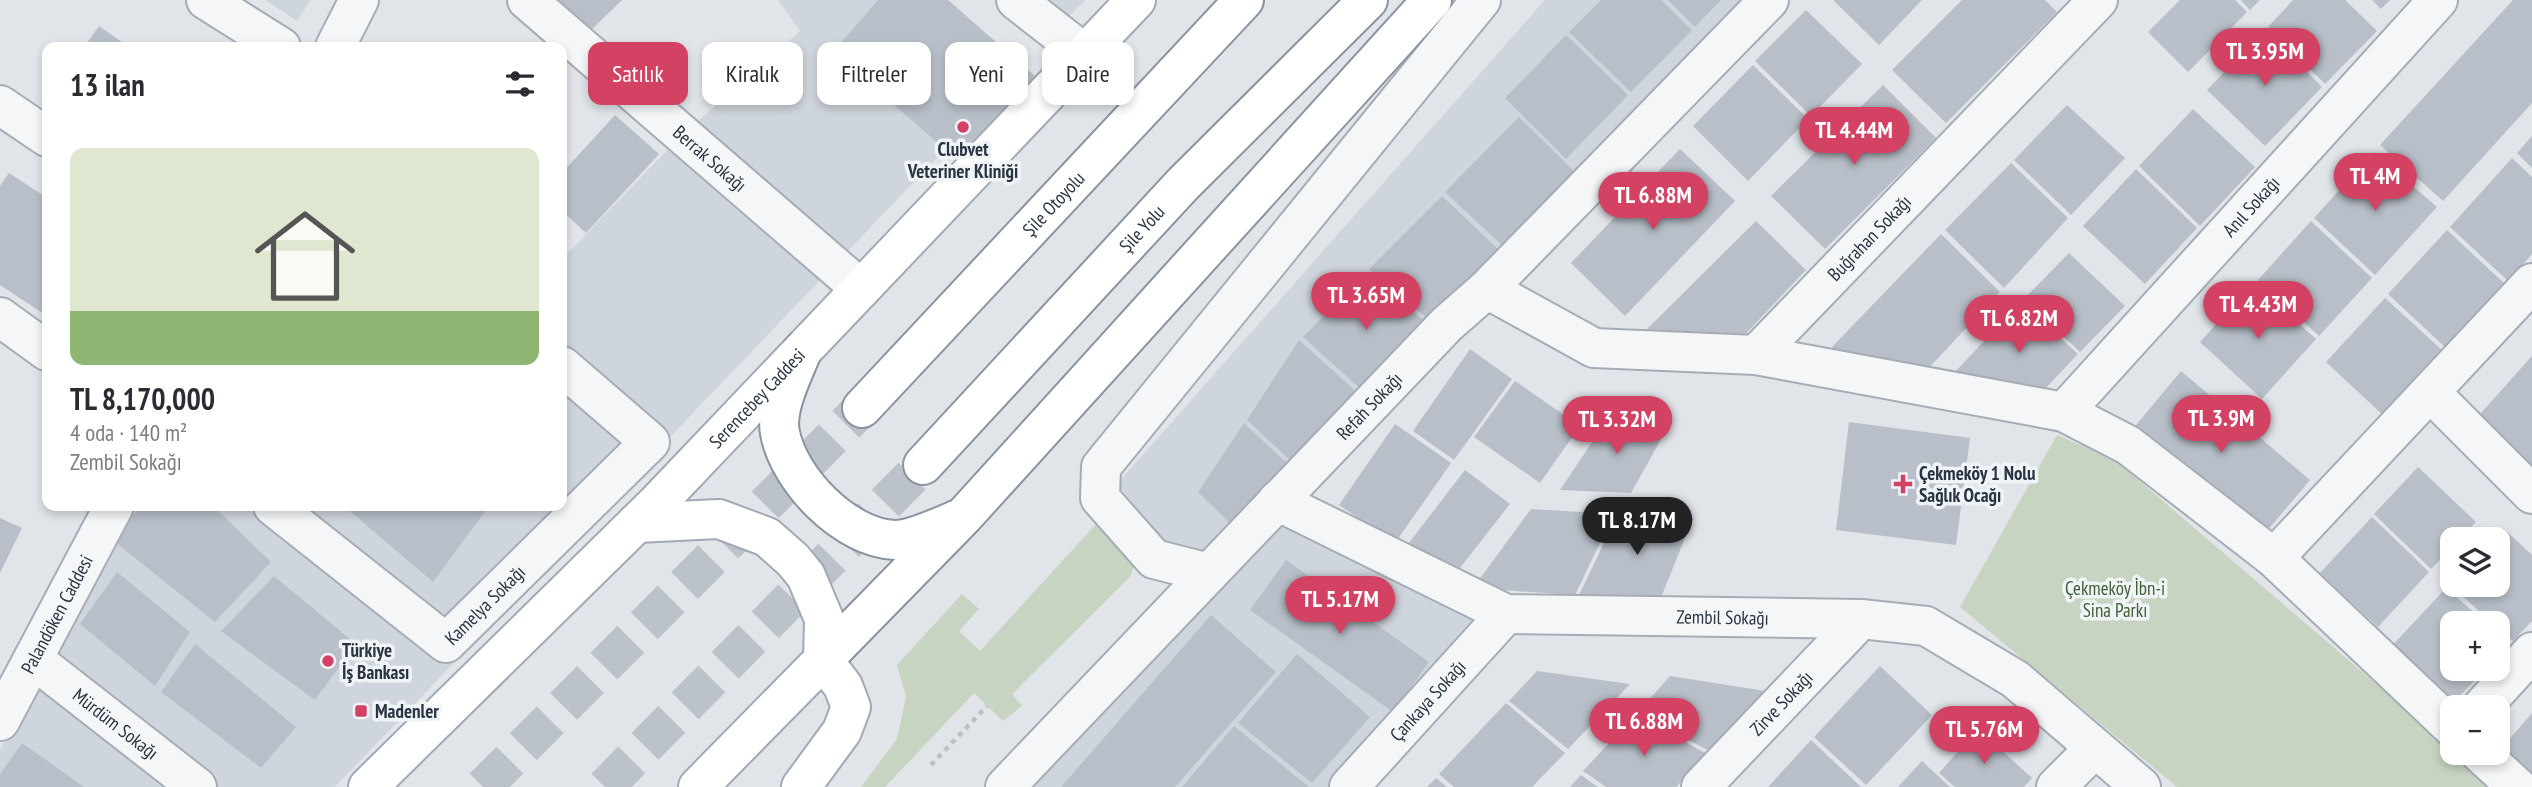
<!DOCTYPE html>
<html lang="tr">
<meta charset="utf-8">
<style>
:root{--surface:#fff;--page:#f7f7f7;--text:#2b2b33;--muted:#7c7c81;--accent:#d34262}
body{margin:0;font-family:"PT Sans Narrow",sans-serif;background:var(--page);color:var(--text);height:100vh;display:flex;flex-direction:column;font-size:26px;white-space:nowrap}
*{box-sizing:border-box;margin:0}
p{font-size:23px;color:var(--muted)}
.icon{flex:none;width:38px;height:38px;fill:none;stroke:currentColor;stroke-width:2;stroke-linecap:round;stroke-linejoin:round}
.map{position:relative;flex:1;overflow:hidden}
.side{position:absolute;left:42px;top:42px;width:525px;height:469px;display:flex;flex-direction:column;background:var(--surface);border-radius:14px;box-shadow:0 4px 10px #0003}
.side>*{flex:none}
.guide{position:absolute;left:588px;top:42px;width:665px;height:63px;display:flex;gap:14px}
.fabs{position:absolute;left:2440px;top:527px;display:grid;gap:14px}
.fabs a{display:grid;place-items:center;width:70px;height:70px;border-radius:14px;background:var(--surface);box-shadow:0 4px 10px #0003;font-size:35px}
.price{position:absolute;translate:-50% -60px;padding:0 16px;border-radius:24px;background:var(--accent);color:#fff;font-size:23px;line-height:46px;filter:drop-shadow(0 2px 4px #0008)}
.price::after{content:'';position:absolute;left:50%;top:42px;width:21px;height:16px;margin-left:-10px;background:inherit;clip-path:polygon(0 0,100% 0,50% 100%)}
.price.on{background:#222;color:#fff}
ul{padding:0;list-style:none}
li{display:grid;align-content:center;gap:14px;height:371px;padding:0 28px}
li span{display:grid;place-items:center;height:217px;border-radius:14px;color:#555}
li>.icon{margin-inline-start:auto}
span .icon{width:126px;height:126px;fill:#fffc;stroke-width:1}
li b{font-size:30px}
h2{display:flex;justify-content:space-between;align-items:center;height:84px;padding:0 28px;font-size:30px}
.tag{padding:0 24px;border-radius:14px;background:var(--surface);box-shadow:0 4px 10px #0003;font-size:24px;line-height:63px}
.tag.on{background:var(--accent);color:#fff}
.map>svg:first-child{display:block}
.built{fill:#cfd5dc}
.green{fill:#c8d4c2}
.building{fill:#b8bfc8}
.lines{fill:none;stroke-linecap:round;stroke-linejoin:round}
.highway-tunnel{stroke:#bcc2c9;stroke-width:38;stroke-dasharray:38 19;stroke-linecap:butt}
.minor-casing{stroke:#a6acb5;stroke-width:42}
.major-casing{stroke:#a0aab6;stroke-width:42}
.highway-casing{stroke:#8894a1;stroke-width:42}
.path{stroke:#bbc0c5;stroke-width:4.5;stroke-dasharray:5 5;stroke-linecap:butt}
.minor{stroke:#f4f6f8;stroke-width:38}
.major{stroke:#fff;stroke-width:38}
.highway{stroke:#fff;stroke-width:38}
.poi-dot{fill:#d34262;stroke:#f1f4f7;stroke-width:2.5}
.labels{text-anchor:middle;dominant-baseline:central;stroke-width:7;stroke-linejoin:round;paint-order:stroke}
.poi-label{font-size:19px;font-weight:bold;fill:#293443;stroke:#f1f4f7;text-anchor:start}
.street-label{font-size:19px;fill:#293443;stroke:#f1f4f7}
.park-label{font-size:19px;fill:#405f35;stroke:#f1f4f7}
</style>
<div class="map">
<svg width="2532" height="787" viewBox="0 0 2532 787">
<rect width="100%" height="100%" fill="#e1e5ea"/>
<g class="built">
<polygon points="265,0 311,0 297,21"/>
<polygon points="778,0 941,0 1024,67 335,787 0,787 0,750 129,506 562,506 562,259 679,138 800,31"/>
<polygon points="1000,0 1086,0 1045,38"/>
<polygon points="1545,0 1749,0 1261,498 1481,614 1330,787 1011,787 1194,577 1117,484"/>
</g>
<g class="green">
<polygon points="2057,435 2114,459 2452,749 2452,752 2455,753 2496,787 2177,787 1960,607"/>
<polygon points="1097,523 1135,563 1130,577 1012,694 1022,706 1003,721 974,693 885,787 861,787 897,739 906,697 897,665 962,594 979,609 959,631 980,651"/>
</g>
<g class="building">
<polygon points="554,0 622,0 587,34"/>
<polygon points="878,0 948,0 1044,84 969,170 833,52"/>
<polygon points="1601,0 1661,0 1692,30 1631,92 1569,32"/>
<polygon points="1668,0 1721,0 1695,27"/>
<polygon points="1833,0 1922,0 1879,45"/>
<polygon points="1962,0 2045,0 2057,12 1946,123 1892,70"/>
<polygon points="2180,0 2235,0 2247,12 2188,72 2148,32"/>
<polygon points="2241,0 2260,0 2250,10"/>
<polygon points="2293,0 2345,0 2377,31 2325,84 2268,27"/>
<polygon points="2372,0 2390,0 2381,9"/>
<polygon points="2513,0 2532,0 2532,103 2443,201 2380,145"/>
<polygon points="1806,10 1862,64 1811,116 1755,61"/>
<polygon points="99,26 129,47 84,47"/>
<polygon points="2265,30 2322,87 2265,146 2207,90"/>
<polygon points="1566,35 1628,95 1566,159 1505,98"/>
<polygon points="1753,65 1808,119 1748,181 1693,126"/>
<polygon points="1883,85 1936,138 1825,249 1771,196"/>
<polygon points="2067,105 2125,158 2071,215 2014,160"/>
<polygon points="2193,109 2255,167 2200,226 2139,166"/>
<polygon points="615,115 659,154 586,233 562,211 562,173"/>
<polygon points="1519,117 1577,174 1505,248 1445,192"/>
<polygon points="2532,136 2532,168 2517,153"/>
<polygon points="1680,149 1735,201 1625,316 1571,263"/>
<polygon points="2374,152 2437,207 2375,275 2314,218"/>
<polygon points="2512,158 2532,177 2532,254 2508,281 2450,227"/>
<polygon points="2011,163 2068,218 2004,288 1945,230"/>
<polygon points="2136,169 2197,228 2145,284 2083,226"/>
<polygon points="9,173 47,198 47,316 0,285 0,186"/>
<polygon points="1442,196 1501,252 1432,322 1369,269"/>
<polygon points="1756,221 1806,270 1736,344 1641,335"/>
<polygon points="2311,221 2372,278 2319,336 2258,280"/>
<polygon points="2447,230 2505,284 2446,348 2388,294"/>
<polygon points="1941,234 2000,292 1924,373 1858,373 1832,347"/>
<polygon points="2069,253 2125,306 2080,352 2024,299"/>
<polygon points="1366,273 1429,325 1364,392 1303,337"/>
<polygon points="2254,283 2316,339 2262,399 2200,342"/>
<polygon points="2385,298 2443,351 2384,416 2326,362"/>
<polygon points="2021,302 2078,354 2040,394 1952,375"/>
<polygon points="1299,340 1361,396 1294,464 1247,420"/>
<polygon points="1470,349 1512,379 1454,460 1413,431"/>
<polygon points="2532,356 2532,475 2473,422"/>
<polygon points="2181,371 2310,480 2261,538 2132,430"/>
<polygon points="1515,381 1580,426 1540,483 1474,437"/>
<polygon points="1609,417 1670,423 1631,493 1560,490"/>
<polygon points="1849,422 1970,438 1956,545 1836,530"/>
<polygon points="1244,423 1291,467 1233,526 1198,492"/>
<polygon points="1395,424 1451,463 1395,543 1339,505"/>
<polygon points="2418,467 2476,522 2460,539 2452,539 2452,548 2431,569 2374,514"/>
<polygon points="1465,470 1510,504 1449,582 1405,548"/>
<polygon points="140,506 213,506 271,562 215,622 115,542"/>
<polygon points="344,506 489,506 433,582"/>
<polygon points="1531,509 1614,514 1575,595 1473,588"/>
<polygon points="1618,514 1693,518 1660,600 1579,595"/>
<polygon points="2372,517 2429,572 2378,627 2320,573"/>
<polygon points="0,518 22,528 0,573"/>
<polygon points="2503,528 2532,555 2532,621 2513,641 2497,627 2497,623 2492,623 2449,584 2497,584 2497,539 2492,539"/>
<polygon points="1286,560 1429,662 1393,712 1250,610"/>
<polygon points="117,572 190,632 155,686 80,624"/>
<polygon points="274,576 356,644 315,700 221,631"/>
<polygon points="2446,588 2486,623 2452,623 2452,668 2487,668 2450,706 2389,649"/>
<polygon points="1211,615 1276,672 1175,787 1061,787"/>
<polygon points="2497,633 2510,644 2497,657"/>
<polygon points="195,644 296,727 261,768 161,692"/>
<polygon points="1297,654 1370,717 1312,783 1238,723"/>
<polygon points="1880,666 1932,715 1866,785 1814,737"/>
<polygon points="1537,671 1630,684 1568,749 1509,701"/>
<polygon points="1670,676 1765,691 1709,751 1638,712"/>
<polygon points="1506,703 1565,753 1532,787 1454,787 1439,774"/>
<polygon points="2532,713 2532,787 2493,758"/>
<polygon points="1635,715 1707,754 1676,787 1606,787 1583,771"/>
<polygon points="1234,726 1309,787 1182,787"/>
<polygon points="1978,729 2032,778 2024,787 1955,787 1939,773"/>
<polygon points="1811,740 1861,787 1768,787"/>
<polygon points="22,743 84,787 0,787 0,774"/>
<polygon points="1922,761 1937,775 1950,787 1898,787"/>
<polygon points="1581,775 1598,787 1570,787"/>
<polygon points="1436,778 1447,787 1427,787"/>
</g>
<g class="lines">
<g class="highway-tunnel">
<polyline points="483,787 862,408"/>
<polyline points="605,787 923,465"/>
</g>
<g class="minor-casing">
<g id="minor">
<polyline points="206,0 281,47"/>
<path id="s1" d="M 527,0 L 861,289"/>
<polyline points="1016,0 1085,54"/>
<polyline points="335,47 359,0"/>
<polyline points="0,105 47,137"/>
<polyline points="1487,289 1594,348 1756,355 2064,412 2128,445 2274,558 2452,727"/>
<polyline points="0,317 47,351"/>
<path id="s2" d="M 1756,355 L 2098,0"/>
<polyline points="2430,392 2532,494"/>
<path id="s3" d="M 2064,412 L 2438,0"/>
<path id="s4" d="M 1277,501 L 1506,614 L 1861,619 L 1926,626 L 2015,679 L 2141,787"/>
<path id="s5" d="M 273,506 L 446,643 L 650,442 L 562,366"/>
<polyline points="2274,558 2532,283"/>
<polyline points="1209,573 1154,559 1100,498 1101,467 1481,0"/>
<path id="s6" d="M 33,659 L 197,787"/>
<polyline points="2482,707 2532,652"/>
<path id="s7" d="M 0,721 L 114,506"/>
<polyline points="2479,752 2517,787"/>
<path id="s8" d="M 1005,787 L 1447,324 L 1487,289 L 1769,0"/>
<path id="s9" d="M 1349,787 L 1506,614"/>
<path id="s10" d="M 1701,787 L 1861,619"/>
<polyline points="2056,787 2095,748"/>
</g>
</g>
<g class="major-casing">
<g id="major">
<polyline points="637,523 719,519 767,537 793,560 806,576 824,619 823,660"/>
<path id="s11" d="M 368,787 L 657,503 L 1136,0"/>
<polyline points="698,787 823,660"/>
<polyline points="801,787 842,731 851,707 843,686 823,660"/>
</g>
</g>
<g class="highway-casing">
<g id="highway">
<path d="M 802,351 C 793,374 775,408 780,433 C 789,480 845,538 895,540 C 911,540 940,527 956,520"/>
<path id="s12" d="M 862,408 L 1244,0"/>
<path id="s13" d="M 923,465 L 1183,184 L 1368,0"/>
<polyline points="823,660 964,516 1432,0"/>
</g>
</g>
<polyline class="path" points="931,765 987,706"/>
<use href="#minor" class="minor"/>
<use href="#major" class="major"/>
<use href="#highway" class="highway"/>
</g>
<g class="poi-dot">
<circle cx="963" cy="127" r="7"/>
<path d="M1899.5 473.5h7v7h7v7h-7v7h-7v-7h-7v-7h7z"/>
<circle cx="328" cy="661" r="7"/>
<rect x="354" y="704" width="14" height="14" rx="3.5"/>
</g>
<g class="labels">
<g class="poi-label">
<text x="963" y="149" text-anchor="middle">Clubvet<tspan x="963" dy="22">Veteriner Kliniği</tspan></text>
<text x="1919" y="473">Çekmeköy 1 Nolu<tspan x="1919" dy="22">Sağlık Ocağı</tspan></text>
<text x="342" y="650">Türkiye<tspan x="342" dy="22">İş Bankası</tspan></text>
<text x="375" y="711">Madenler</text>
</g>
<g class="street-label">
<text stroke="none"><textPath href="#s1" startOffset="242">Berrak Sokağı</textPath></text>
<text stroke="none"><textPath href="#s12" startOffset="280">Şile Otoyolu</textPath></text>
<text stroke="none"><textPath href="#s3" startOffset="278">Anıl Sokağı</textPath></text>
<text stroke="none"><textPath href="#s13" startOffset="322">Şile Yolu</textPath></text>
<text stroke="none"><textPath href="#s2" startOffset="163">Buğrahan Sokağı</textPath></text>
<text stroke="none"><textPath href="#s11" startOffset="550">Serencebey Caddesi</textPath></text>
<text stroke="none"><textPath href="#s8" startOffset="527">Refah Sokağı</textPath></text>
<text stroke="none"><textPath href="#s5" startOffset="275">Kamelya Sokağı</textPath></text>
<text stroke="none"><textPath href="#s7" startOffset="121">Palandöken Caddesi</textPath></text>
<text stroke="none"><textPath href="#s4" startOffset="472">Zembil Sokağı</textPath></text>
<text stroke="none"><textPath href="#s9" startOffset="117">Çankaya Sokağı</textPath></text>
<text stroke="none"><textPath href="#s10" startOffset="116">Zirve Sokağı</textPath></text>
<text stroke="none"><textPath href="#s6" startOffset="105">Mürdüm Sokağı</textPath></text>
</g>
<g class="park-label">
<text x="2115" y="588">Çekmeköy İbn-i<tspan x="2115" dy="22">Sina Parkı</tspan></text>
</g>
</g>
</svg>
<div class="fabs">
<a><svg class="icon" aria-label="layers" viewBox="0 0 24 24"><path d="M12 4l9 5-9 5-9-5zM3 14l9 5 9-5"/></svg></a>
<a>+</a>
<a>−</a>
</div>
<b class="price" style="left:2265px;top:88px">TL 3.95M</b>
<b class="price" style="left:1854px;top:167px">TL 4.44M</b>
<b class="price" style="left:2375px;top:213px">TL 4M</b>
<b class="price" style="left:1653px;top:232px">TL 6.88M</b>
<b class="price" style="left:1366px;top:332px">TL 3.65M</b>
<b class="price" style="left:2258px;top:341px">TL 4.43M</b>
<b class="price" style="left:2019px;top:355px">TL 6.82M</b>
<b class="price" style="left:2221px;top:455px">TL 3.9M</b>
<b class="price" style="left:1617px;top:456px">TL 3.32M</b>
<b class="price on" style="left:1637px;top:557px">TL 8.17M</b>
<b class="price" style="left:1340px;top:636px">TL 5.17M</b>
<b class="price" style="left:1644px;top:758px">TL 6.88M</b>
<b class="price" style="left:1984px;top:766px">TL 5.76M</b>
<div class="guide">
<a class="tag on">Satılık</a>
<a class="tag">Kiralık</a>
<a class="tag">Filtreler</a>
<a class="tag">Yeni</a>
<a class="tag">Daire</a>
</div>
<section class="side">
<h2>13 ilan<svg class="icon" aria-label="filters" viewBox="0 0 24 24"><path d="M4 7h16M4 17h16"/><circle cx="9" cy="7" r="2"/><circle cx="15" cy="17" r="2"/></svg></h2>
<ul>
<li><span style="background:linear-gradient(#dfe7d0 75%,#8fb573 0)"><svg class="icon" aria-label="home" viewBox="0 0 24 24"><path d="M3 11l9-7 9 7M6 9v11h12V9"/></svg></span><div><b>TL 8,170,000</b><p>4 oda · 140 m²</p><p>Zembil Sokağı</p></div></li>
</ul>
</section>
</div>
